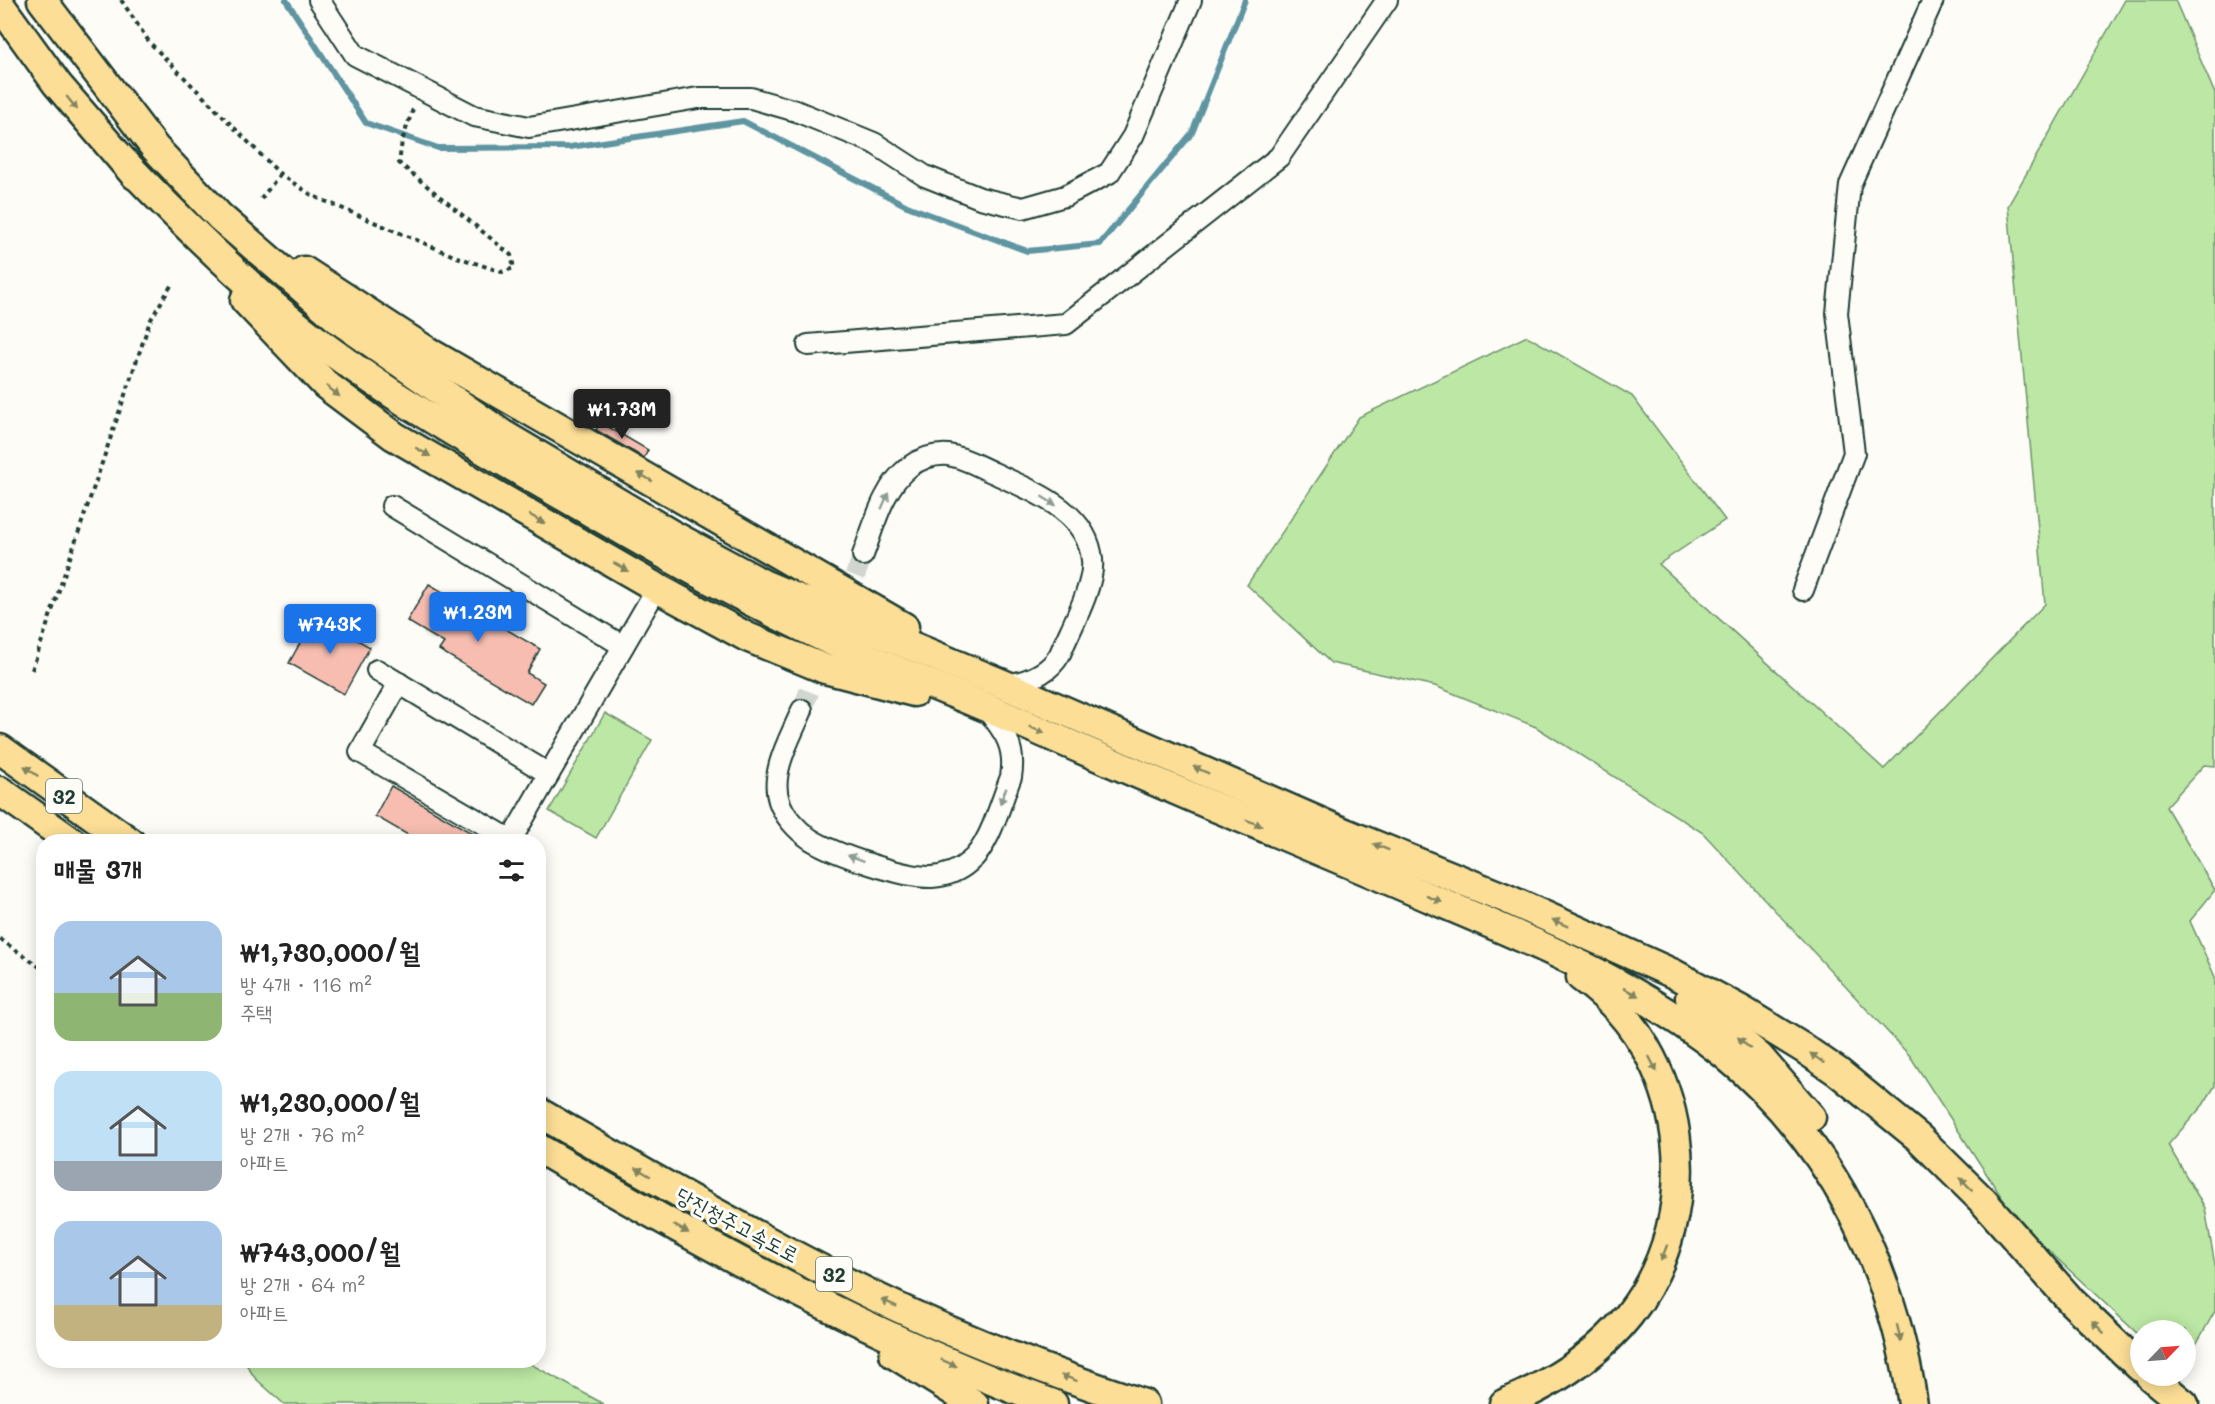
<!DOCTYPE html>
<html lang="ko">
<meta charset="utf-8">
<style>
:root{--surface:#fff;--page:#f6f6f6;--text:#222;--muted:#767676;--accent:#1a73e8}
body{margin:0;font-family:Mali,"Poor Story",sans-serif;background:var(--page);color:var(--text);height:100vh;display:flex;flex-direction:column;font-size:22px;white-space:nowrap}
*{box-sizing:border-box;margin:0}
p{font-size:20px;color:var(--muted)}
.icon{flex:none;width:33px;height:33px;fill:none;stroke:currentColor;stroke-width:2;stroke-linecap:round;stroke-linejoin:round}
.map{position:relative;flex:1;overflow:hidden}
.details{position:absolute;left:36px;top:834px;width:510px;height:534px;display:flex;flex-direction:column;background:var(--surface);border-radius:24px;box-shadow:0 3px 15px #0003}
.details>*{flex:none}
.needle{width:39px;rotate:65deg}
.controls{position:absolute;left:2130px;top:1320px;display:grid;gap:12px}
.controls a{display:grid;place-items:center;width:66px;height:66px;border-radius:50%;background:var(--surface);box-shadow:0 3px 15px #0003;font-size:30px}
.price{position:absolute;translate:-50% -51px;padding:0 14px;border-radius:6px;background:var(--accent);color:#fff;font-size:20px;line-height:39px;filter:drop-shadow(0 2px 3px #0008)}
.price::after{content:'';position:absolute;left:50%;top:36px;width:18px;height:14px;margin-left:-9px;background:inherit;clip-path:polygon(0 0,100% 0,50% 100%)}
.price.selected{background:#222;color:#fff}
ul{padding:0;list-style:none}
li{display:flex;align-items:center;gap:18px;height:150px;padding:0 18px}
li span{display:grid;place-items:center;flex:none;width:168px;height:120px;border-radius:18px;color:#555}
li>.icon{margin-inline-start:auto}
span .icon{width:72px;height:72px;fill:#fffc;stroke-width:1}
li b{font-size:26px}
h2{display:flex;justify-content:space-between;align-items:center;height:72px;padding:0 18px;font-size:26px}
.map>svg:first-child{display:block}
.green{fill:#bce7a4;stroke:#6e926c;stroke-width:1.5}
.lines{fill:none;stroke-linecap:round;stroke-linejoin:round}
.stream{stroke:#5e95a1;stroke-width:6}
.building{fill:#f7bdb1;stroke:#1f3d34;stroke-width:1.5}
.minor-tunnel{stroke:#d1d6d0;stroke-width:20;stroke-dasharray:20 10;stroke-linecap:butt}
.minor-casing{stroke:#1f3d34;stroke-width:24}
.highway-casing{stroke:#1f3d34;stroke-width:33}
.path{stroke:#1f3d34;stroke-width:4;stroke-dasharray:4.5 4.5;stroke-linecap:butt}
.minor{stroke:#fdfcf7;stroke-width:20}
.highway{stroke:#fcde96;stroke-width:28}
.oneway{fill:#828560}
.oneway2{fill:#8e9c96}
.labels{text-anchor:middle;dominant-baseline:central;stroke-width:6;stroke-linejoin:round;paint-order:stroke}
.shield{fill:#fdfcf7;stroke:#62766e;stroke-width:1.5}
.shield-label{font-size:20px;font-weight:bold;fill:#1f3d34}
.street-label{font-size:21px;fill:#1f3d34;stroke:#fdfcf7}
</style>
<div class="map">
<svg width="2215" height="1404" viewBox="0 0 2215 1404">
<rect width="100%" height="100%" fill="#fdfcf7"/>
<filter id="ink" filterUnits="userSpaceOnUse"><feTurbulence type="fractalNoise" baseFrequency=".0167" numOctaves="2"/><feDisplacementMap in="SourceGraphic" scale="12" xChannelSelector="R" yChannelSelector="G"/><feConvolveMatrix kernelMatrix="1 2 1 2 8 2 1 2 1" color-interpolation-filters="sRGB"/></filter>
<g filter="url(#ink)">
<g class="green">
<polygon points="2125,0 2175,0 2215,94 2215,766 2204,765 2166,807 2215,890 2190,921 2215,977 2215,1086 2203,1105 2168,1145 2205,1208 2215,1265 2215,1311 2186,1362 2186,1330 2140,1330 2140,1336 2017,1221 1910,1056 1703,833 1536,727 1435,686 1331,663 1247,585 1359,417 1527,336 1632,396 1725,520 1659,564 1884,769 2045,604 2008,206"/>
<polygon points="605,713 652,740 596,838 549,811"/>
<polygon points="244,1361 525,1361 604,1404 284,1404 255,1378"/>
</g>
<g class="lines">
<polyline class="stream" points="286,0 366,123 438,148 570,147 743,121 907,206 1027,251 1100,244 1192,133 1245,0"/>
</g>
<g class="building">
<polygon points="600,422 648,450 644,458 596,430"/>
<polygon points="429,584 540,649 527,673 544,683 531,704 439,650 444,643 407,621"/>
<polygon points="315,616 370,647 344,694 289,663"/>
<polygon points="391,786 487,842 420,842 375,816"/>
</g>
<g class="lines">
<g class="minor-tunnel">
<polyline points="844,604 863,555"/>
<polyline points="802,710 823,656"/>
</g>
<g class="minor-casing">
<g id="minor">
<polyline points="319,0 355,55 474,116 529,127 698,98 751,98 796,111 874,143 925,176 980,198 1023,208 1065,196 1109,173 1133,136 1191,0"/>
<polyline points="808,345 1066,324 1279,157 1387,0"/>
<polyline points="392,506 623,646"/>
<path d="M 863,555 C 874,526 883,487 909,467 C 920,459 934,454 948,455 C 964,457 980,467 994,473 C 1032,491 1088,511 1092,560 C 1095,586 1070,629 1060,654 C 1049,674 1026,682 1005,685"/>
<polyline points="1803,590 1854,453 1837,313 1850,185 1933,0"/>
<polyline points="377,670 549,774 657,588"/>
<polyline points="399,683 360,752 511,840 549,774"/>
<path d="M 802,710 C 792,735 769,772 779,801 C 784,816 797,830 810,839 C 834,854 904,878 932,877 C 945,876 959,871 969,862 C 990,846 1001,801 1011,777 C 1016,747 1005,732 987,710"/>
</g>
</g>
<g class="highway-casing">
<g id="highway">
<polyline points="42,0 155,148 220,217 338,319 502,434 669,533 765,585 1005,685 1345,833 1505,898 1674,974 1741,1010 1803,1048 1838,1072 1919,1138 1983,1201 2072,1302 2140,1367"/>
<polyline points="0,5 57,84 135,175"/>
<path d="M 124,162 C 176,216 230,270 288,318 C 364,380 449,430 534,479 C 635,538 736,597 842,646 C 890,669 940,687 988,708 C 1060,740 1133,772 1206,803 C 1282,835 1359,867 1435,900 C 1535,942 1639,985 1724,1054 C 1833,1143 1892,1267 1913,1404"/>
<polyline points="304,271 430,353 904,627"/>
<polyline points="245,300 326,385 394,436 657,588 747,637 825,669 914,692"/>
<polyline points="0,749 130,842"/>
<polyline points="0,791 72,842"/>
<polyline points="1690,998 1759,1057 1811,1117"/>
<path d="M 538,1112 C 650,1177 762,1241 878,1298 C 964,1340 1054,1374 1144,1404"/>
<path d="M 538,1148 C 704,1245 873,1338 1053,1404"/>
<polyline points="894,1354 974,1404"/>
<polyline points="2150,1376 2184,1404"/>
<path d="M 1504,1404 C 1551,1384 1597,1356 1629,1315 C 1709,1212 1689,1053 1581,977"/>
</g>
</g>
<g class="path">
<polyline points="121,0 150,43 280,174 313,196 454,256 502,272 514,268 511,255 399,163 402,141 414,106"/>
<polyline points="261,199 280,174"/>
<polyline points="32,670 150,321 172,284"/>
<polyline points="0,939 44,970"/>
</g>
<use href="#minor" class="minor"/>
<use href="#highway" class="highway"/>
</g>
<defs><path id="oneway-solid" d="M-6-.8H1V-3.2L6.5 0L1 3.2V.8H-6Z" transform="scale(1.5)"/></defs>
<g class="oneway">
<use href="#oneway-solid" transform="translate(72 103) rotate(51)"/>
<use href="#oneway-solid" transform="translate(333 391) rotate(39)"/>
<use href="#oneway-solid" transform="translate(423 452) rotate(30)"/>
<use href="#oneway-solid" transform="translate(645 477) rotate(-150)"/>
<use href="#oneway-solid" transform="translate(537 519) rotate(30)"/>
<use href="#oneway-solid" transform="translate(621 567) rotate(30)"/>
<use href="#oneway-solid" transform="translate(1037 730) rotate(23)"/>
<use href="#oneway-solid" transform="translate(1201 770) rotate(-156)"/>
<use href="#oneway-solid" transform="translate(31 771) rotate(-144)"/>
<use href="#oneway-solid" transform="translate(1254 823) rotate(23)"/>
<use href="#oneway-solid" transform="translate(1381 847) rotate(-158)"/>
<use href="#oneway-solid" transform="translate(1434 899) rotate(23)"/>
<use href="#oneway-solid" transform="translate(1560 923) rotate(-156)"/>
<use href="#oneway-solid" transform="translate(1631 992) rotate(27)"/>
<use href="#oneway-solid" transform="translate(1744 1043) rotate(-137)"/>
<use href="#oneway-solid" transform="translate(1817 1058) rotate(-145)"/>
<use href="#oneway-solid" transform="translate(1653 1064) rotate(63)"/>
<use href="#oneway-solid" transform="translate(643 1172) rotate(-150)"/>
<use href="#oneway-solid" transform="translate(1966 1184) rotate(-135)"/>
<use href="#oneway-solid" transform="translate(681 1229) rotate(29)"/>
<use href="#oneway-solid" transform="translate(1664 1253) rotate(111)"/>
<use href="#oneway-solid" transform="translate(889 1303) rotate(-156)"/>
<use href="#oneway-solid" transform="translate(2098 1327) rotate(-135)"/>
<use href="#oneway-solid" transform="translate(1899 1333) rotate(76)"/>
<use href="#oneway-solid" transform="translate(949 1363) rotate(24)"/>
<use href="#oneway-solid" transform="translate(1069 1378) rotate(-160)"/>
</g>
<g class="oneway2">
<use href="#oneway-solid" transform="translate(885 501) rotate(-66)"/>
<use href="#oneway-solid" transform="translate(1049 501) rotate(32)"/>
<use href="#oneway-solid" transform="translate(1003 796) rotate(112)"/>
<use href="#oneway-solid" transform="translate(856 858) rotate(-160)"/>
</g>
</g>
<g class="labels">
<g class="shield">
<rect x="46" y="779" width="36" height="34" rx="4.5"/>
<rect x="816" y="1257" width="36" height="34" rx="4.5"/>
</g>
<g class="shield-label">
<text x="64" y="796">32</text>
<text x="834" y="1274">32</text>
</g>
<g class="street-label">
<text transform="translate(738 1224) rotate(28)">당진청주고속도로</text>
</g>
</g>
</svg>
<div class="controls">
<a><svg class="needle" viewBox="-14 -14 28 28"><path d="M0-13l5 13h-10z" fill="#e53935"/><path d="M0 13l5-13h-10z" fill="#767676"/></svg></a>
</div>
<b class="price selected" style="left:622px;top:440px">₩1.73M</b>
<b class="price" style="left:478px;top:643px">₩1.23M</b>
<b class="price" style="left:330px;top:655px">₩743K</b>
<section class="details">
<h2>매물 3개<svg class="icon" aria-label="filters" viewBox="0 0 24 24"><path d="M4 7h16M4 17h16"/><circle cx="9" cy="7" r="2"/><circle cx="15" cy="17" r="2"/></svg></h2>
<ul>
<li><span style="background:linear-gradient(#a9c7e8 60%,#8fb573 0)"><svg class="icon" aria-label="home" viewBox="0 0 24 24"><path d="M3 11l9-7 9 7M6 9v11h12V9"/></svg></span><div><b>₩1,730,000/월</b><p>방 4개 · 116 m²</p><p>주택</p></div></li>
<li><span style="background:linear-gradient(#bfe0f5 75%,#9aa5b1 0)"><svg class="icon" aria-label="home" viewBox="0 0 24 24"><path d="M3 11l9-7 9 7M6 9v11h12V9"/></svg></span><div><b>₩1,230,000/월</b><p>방 2개 · 76 m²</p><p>아파트</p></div></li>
<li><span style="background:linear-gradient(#a9c7e8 70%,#c2b280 0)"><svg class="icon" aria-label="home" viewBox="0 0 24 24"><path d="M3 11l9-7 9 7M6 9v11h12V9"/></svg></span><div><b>₩743,000/월</b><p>방 2개 · 64 m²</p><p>아파트</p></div></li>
</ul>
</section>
</div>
